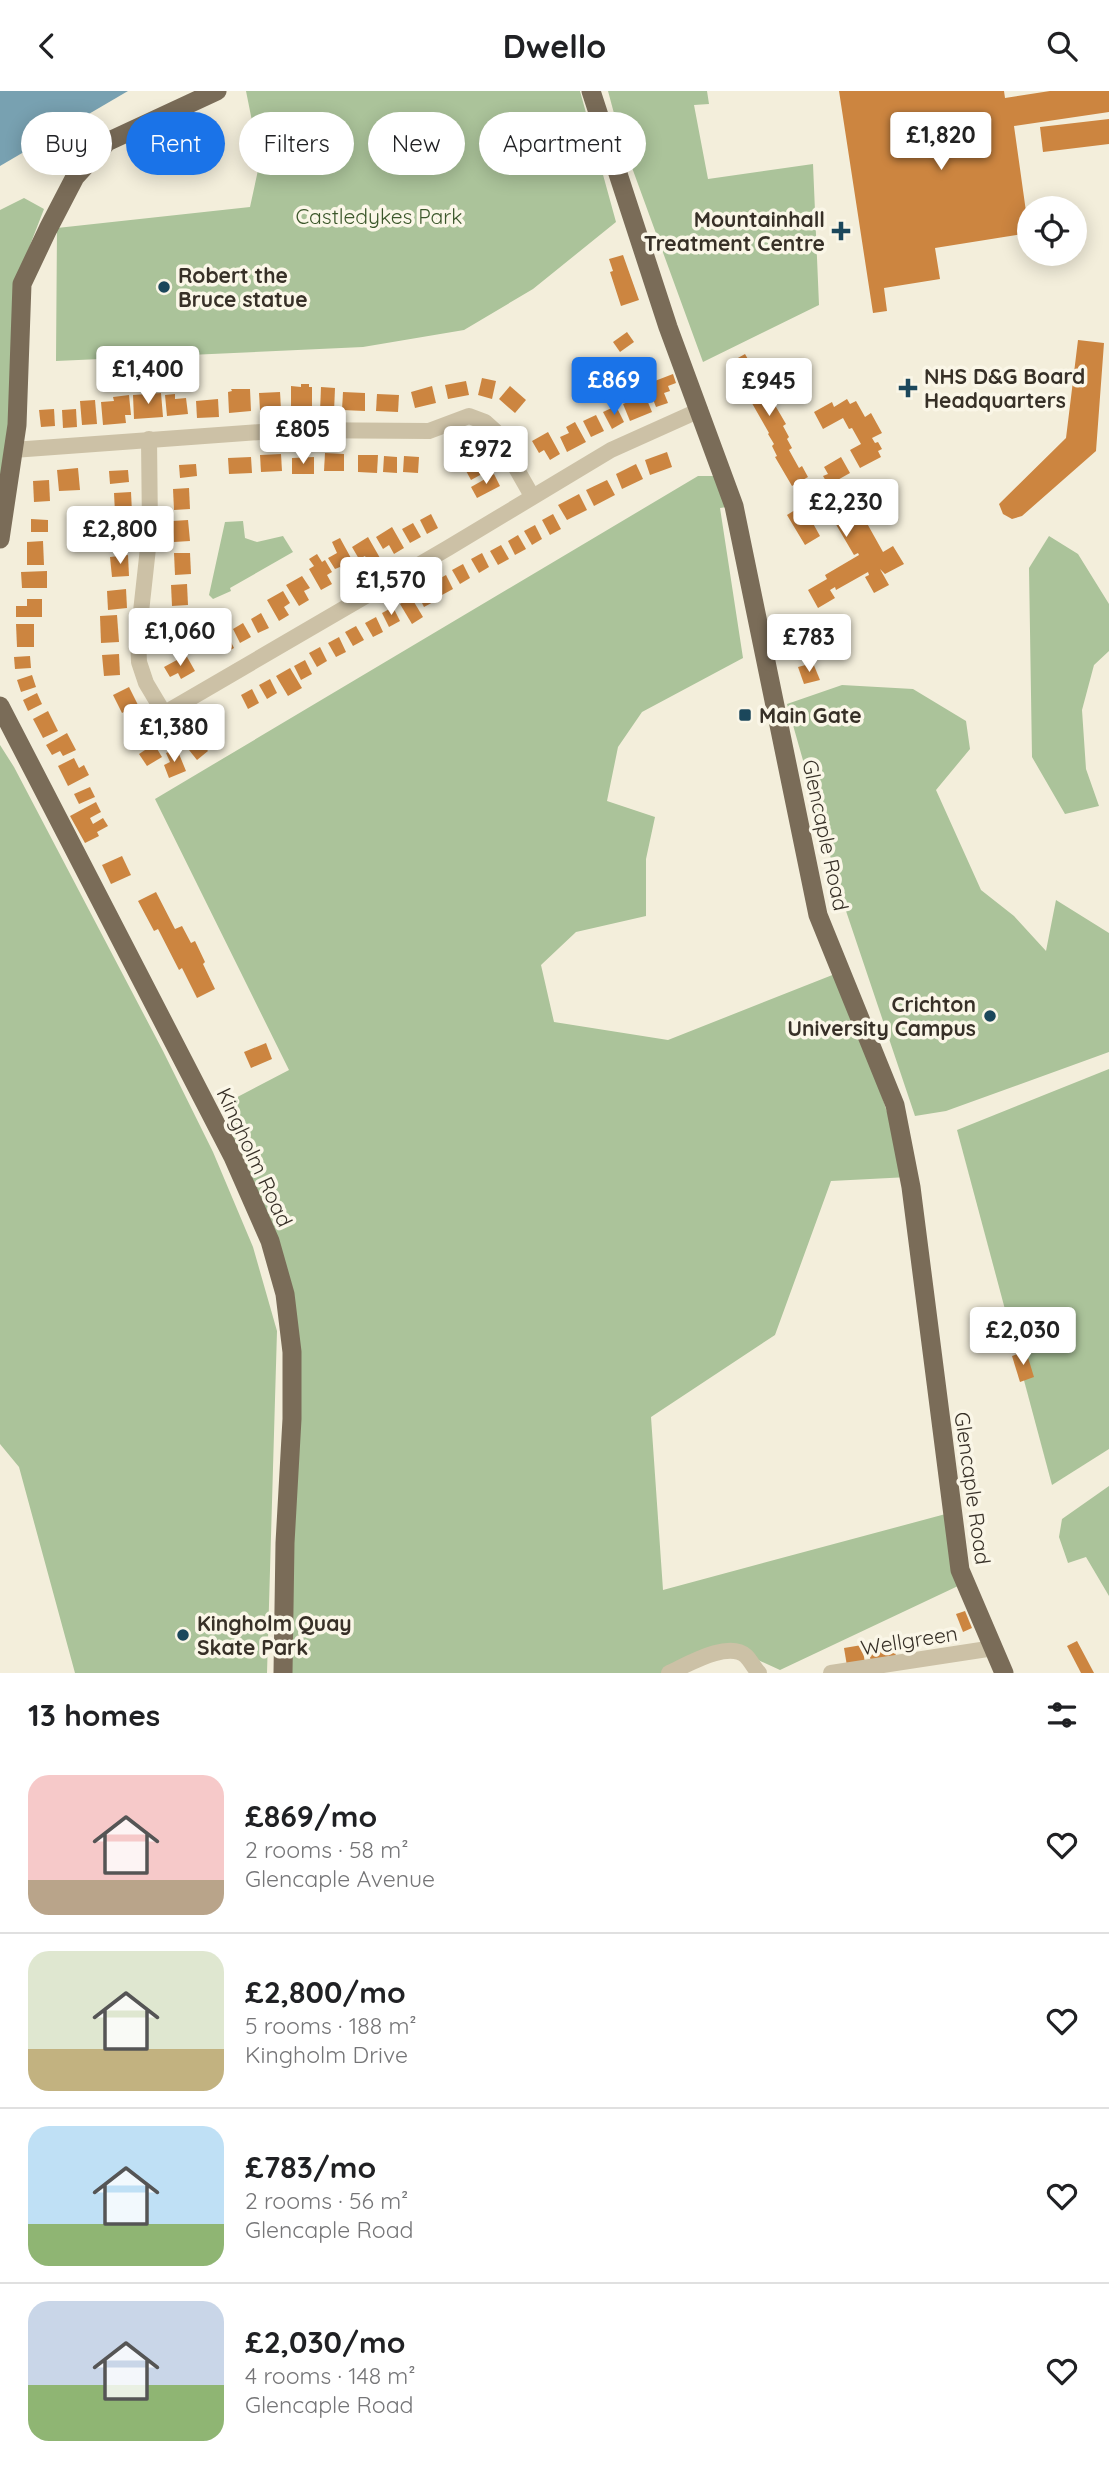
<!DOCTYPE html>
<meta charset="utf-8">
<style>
:root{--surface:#fff;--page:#f6f6f6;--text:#202124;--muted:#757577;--line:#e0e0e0;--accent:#1a73e8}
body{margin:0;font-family:Quicksand,sans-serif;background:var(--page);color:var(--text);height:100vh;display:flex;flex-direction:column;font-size:26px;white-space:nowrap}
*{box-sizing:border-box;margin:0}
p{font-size:23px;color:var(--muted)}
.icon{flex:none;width:38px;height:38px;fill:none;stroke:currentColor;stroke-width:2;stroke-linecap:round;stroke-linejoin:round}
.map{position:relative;height:1582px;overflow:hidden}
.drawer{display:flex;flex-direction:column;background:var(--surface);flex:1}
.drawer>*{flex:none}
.guide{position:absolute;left:21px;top:21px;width:700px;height:63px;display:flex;gap:14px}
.buttons{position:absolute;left:1017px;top:105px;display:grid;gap:14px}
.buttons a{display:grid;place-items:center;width:70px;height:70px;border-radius:50%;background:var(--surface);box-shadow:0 4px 18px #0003;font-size:35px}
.price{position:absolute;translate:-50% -60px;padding:0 16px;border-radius:7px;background:#fff;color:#222;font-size:23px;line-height:46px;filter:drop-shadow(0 2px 4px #0008)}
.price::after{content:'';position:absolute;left:50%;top:42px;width:21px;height:16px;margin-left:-10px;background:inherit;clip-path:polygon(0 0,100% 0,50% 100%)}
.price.current{background:var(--accent);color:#fff}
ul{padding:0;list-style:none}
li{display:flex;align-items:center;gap:21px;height:175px;padding:0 28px}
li+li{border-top:2px solid var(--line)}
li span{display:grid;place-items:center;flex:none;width:196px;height:140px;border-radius:21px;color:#555}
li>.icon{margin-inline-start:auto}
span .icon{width:84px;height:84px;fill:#fffc;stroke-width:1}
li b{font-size:30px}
h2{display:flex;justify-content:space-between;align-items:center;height:84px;padding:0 28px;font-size:30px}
.pill{padding:0 24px;border-radius:32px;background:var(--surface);box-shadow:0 4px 18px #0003;font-size:24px;line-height:63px}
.pill.current{background:var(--accent);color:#fff}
header{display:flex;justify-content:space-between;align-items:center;height:91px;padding:0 28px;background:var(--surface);font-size:32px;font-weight:700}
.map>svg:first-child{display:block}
.green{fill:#abc39a}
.water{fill:#78a1b1}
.building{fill:#cc8540}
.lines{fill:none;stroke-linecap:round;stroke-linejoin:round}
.minor{stroke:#ccc1a6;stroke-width:16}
.major{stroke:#7a6c58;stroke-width:19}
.poi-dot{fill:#1b475b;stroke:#faf6e7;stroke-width:2.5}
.labels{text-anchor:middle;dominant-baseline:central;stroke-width:7;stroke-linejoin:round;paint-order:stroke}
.park-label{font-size:21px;fill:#3b572a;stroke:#faf6e7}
.poi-label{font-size:21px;font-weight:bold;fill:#373027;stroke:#faf6e7;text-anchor:start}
.street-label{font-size:21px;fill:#373027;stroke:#faf6e7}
</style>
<header><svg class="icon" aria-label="back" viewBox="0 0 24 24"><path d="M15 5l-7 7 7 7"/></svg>Dwello<svg class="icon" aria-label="search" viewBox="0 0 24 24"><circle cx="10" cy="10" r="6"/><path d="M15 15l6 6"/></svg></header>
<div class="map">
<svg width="1109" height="1582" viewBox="0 0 1109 1582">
<rect width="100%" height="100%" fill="#f3eedb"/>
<g class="green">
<polygon points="246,0 580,0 616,131 533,198 464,239 363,256 56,270 57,137 250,116 260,70"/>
<polygon points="608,0 707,0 709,13 694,14 708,88 813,73 819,214 703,271 619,41"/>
<polygon points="24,107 44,118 17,188 13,289 0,440 0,119"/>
<polygon points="698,385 724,385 734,415 720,417 743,567 642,621 618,656 607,710 655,726 646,768 646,825 576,841 541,874 554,931 668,949 840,881 909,1086 831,1090 775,1244 651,1326 663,1499 953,1421 958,1495 780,1579 736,1559 669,1582 283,1582 285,1202 233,1066 224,1013 289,979 155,708"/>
<polygon points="243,430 245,447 257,451 283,445 293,461 230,497 231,500 213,508 209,504 225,431"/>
<polygon points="1049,445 1078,463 1109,513 1109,560 1094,574 1082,619 1086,678 1099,715 1065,723 1032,666 1029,477"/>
<polygon points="842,594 913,598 966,630 970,658 936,699 981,799 1014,825 1046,860 1056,809 1109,842 1109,961 946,1020 915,1025 845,817 787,613"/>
<polygon points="0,654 14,676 163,960 213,1061 253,1156 277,1240 267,1582 75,1582 19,1376 0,1353"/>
<polygon points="1109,978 1109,1358 1052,1394 957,1039"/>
<polygon points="1109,1395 1109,1505 1086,1466 1068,1472 1059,1446 1062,1428"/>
</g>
<polygon class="water" points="0,0 128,0 0,75"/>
<g class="building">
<polygon points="839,0 1004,0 1005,7 1050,0 1109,0 1109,21 1014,35 1029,142 935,157 940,188 884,197 887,220 873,222"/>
<polygon points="1109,28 1109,53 1043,61 1040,36"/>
<polygon points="623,164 639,209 621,215 610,181 613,180 609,168"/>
<polygon points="627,241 634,251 620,261 613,251"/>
<polygon points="1078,249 1104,252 1096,360 1022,425 1012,428 1003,423 999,413 1066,347"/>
<polygon points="745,263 786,333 783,335 789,346 787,348 792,357 789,359 799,377 802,375 808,386 792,395 775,366 777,365 772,355 774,353 768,343 769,342 729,272"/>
<polygon points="673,283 676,292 668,295 670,300 664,302 668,312 656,316 647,293"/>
<polygon points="482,287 496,290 492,308 478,304"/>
<polygon points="466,290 469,304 448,308 445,294"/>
<polygon points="301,293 309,293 309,296 312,296 312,318 291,317 291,295 301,296"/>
<polygon points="432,295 436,312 415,317 411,301"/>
<polygon points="510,295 526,309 515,322 499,308"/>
<polygon points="321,296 335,297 334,321 320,321"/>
<polygon points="231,298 250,298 251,320 229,322 228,301 232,300"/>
<polygon points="280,301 281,318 260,319 259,302"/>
<polygon points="343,301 365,302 365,320 342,319"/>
<polygon points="161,302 163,326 134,328 133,304"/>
<polygon points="175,303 175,308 186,307 188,323 167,325 165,304"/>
<polygon points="377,303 399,304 398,321 376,320"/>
<polygon points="129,304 131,324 125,324 126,332 103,334 101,311 114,310 113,306"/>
<polygon points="645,304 652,321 630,330 623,313"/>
<polygon points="218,308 219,326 197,327 196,310"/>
<polygon points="847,308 850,313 856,310 865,326 871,322 882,342 872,347 875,352 878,351 882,358 878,360 881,366 860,377 850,359 861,353 852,337 849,338 843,327 823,338 814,321 832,311 834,316"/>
<polygon points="95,309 97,333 82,334 80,310"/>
<polygon points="616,315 624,331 612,338 603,321"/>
<polygon points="54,318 55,335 41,336 39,319"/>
<polygon points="76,318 77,336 63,337 62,319"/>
<polygon points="596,324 604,340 591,346 583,330"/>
<polygon points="575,331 586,351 567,361 560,346 569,342 566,336"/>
<polygon points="548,341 560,363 550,369 544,359 539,362 532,350"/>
<polygon points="474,350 480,360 459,372 453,362"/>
<polygon points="667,361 672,376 650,384 645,369"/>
<polygon points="325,362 344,363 344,380 324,380"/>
<polygon points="281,363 282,380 261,381 260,364"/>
<polygon points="358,364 378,364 377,382 358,381"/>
<polygon points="384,365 397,366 397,382 383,381"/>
<polygon points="404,365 419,366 418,382 403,381"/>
<polygon points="251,366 252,382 229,383 228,367"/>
<polygon points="314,366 314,383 292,383 292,367"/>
<polygon points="487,366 493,377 471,389 465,378"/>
<polygon points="841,366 850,382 834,391 836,394 842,391 861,424 854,428 856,431 864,427 883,461 893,455 904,473 885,483 880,478 889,494 874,502 865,486 869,484 868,481 836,499 835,496 830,499 835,507 818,517 808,499 827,488 825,484 859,464 858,462 854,464 821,408 805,418 820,445 805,454 787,424 830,397 823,385 828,383 824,376"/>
<polygon points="196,373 197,385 180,387 179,374"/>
<polygon points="636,373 643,388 622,398 616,383"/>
<polygon points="78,377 80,399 59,400 57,379"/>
<polygon points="128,379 129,391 110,393 109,380"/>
<polygon points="494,383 500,395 477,407 471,396"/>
<polygon points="49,389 50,410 34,411 33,390"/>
<polygon points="607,389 615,404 594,415 586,399"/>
<polygon points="189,397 190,418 174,419 173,398"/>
<polygon points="131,401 132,421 115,422 114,402"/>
<polygon points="579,403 587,419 567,429 558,414"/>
<polygon points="431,423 438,437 427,443 420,429"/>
<polygon points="553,423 561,438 550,444 542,429"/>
<polygon points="31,428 48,429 48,441 31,441"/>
<polygon points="188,429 190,450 174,451 172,430"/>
<polygon points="413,432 421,446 410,452 402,438"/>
<polygon points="132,433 133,453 116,454 115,434"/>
<polygon points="535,434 542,448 532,454 524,440"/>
<polygon points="392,436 404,457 394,463 389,454 383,458 376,446"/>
<polygon points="518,444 526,458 515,464 508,450"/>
<polygon points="368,446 380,467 369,473 365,465 359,468 352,456"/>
<polygon points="340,447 357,478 345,484 340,476 335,478 328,467 337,462 332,451"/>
<polygon points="43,450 44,474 27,474 27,451"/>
<polygon points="501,454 509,468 498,474 490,460"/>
<polygon points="174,462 190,462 191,483 175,484"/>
<polygon points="482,462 489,476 479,482 471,468"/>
<polygon points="317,463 322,471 325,469 332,481 327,484 332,493 321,499 309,478 314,475 309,468"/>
<polygon points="128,464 129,485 112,486 110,466"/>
<polygon points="463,473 470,487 460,493 452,479"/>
<polygon points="47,480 47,497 22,497 21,481"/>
<polygon points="446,484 453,498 442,504 435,490"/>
<polygon points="302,485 310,497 304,500 309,509 299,515 286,494"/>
<polygon points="187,493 188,514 172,515 171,494"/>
<polygon points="427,496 435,510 424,516 417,502"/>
<polygon points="126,498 127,517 108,519 107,500"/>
<polygon points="283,500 290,512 284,516 289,524 279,530 267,509"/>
<polygon points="411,506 423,526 412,533 400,513"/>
<polygon points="27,508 42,508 42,526 16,526 16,515 27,515"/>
<polygon points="393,516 400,530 389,536 382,522"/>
<polygon points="261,522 269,537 258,542 251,528"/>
<polygon points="117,524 119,551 101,552 100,525"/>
<polygon points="376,526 383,541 373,546 365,532"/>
<polygon points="167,527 183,527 184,548 168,549"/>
<polygon points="243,532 251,546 240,552 233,538"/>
<polygon points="16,533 34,533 34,556 17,556"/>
<polygon points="356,535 364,549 353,555 345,541"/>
<polygon points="227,543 234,557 223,563 216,549"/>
<polygon points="339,546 346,561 336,566 328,552"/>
<polygon points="320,556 327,570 317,576 309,562"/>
<polygon points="119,563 120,584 104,585 102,564"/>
<polygon points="186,564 195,580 181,588 178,582 170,586 164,576"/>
<polygon points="30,565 31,577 15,578 14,566"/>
<polygon points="305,569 312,583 301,589 294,575"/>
<polygon points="813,572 820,589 804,593 798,576"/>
<polygon points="290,577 302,597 288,605 276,585"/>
<polygon points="32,584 36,596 21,601 17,589"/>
<polygon points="270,588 277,602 267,608 259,594"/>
<polygon points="129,596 138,614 122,622 113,604"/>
<polygon points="252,598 259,612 248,618 241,604"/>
<polygon points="37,602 42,613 28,620 23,609"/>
<polygon points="212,615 220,645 209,648 207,641 199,643 195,630 201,628 198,618"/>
<polygon points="48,620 58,640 43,647 33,628"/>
<polygon points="141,624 151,642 137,649 128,632"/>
<polygon points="67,642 76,659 63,665 60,660 52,664 46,654"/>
<polygon points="196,645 208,660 197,669 185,654"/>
<polygon points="154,653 162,666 147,675 139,663"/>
<polygon points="177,658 186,680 169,687 164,674 170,671 166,662"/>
<polygon points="74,667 79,677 84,674 89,684 68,695 58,675"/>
<polygon points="90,696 95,706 79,713 74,703"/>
<polygon points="96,711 101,721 90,727 93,733 103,727 108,735 97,741 99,745 85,752 70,725"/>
<polygon points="122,765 131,784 111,793 102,774"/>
<polygon points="156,801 175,838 182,835 191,852 195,850 205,871 203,873 215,898 197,907 182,877 179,879 158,838 154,840 138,810"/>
<polygon points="266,952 272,968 251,977 244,961"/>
<polygon points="1026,1260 1034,1286 1020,1291 1012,1265"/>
<polygon points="965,1520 972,1537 963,1541 956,1523"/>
<polygon points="887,1550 888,1557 895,1556 896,1568 871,1572 869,1560 876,1559 875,1552"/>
<polygon points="1077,1550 1094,1582 1081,1582 1067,1555"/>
<polygon points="862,1554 865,1572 847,1575 844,1557"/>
</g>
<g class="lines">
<g class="minor">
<polyline points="149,348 150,439 138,548 139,571 146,592 174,639"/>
<polyline points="13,359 287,339 429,340 469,325 485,331 495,340 532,405"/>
<polyline points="165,622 448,457 611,359 700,319"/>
<path d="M 669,1582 C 687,1574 728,1549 746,1565 C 751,1570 754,1577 759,1582"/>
<polyline points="831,1582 994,1557"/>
</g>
<g class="major">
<polyline points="591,0 668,236 734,415 818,824 895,1014 911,1096 960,1479 1004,1582"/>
<polyline points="0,448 17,334 22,193 48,138 75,86 107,51 217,0"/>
<polyline points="0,615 233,1066 270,1150 285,1203 292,1261 292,1328 285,1452 283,1582"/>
</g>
</g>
<g class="poi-dot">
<path d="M837.5 129.5h7v7h7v7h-7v7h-7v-7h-7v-7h7z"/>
<circle cx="164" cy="196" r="7"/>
<path d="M904.5 286.5h7v7h7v7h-7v7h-7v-7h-7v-7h7z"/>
<rect x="738" y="617" width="14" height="14" rx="3.5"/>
<circle cx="990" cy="925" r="7"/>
<circle cx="183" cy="1544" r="7"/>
</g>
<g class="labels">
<g class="park-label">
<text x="379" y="125">Castledykes Park</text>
</g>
<g class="poi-label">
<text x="825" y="128" text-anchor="end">Mountainhall<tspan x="825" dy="24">Treatment Centre</tspan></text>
<text x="178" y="184">Robert the<tspan x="178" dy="24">Bruce statue</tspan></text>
<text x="924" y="285">NHS D&amp;G Board<tspan x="924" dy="24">Headquarters</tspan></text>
<text x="759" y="624">Main Gate</text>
<text x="976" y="913" text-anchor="end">Crichton<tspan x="976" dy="24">University Campus</tspan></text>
<text x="197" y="1532">Kingholm Quay<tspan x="197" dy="24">Skate Park</tspan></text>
</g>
<g class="street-label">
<text transform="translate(826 744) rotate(78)">Glencaple Road</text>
<text transform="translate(255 1066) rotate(65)">Kingholm Road</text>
<text transform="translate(973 1397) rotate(82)">Glencaple Road</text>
<text transform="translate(909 1549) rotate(-9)">Wellgreen</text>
</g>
</g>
</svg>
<div class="buttons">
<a><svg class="icon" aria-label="locate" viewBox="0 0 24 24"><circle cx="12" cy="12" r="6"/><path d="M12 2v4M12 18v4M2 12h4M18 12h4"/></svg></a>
</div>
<b class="price" style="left:941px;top:81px">£1,820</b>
<b class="price" style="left:148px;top:315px">£1,400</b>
<b class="price current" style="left:614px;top:326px">£869</b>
<b class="price" style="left:769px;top:327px">£945</b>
<b class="price" style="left:303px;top:375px">£805</b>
<b class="price" style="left:486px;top:395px">£972</b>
<b class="price" style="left:846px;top:448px">£2,230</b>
<b class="price" style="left:120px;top:475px">£2,800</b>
<b class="price" style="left:391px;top:526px">£1,570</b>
<b class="price" style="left:180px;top:577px">£1,060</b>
<b class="price" style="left:809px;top:583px">£783</b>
<b class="price" style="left:174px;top:673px">£1,380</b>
<b class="price" style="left:1023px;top:1276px">£2,030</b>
<div class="guide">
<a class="pill">Buy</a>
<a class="pill current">Rent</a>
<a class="pill">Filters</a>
<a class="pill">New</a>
<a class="pill">Apartment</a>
</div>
</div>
<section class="drawer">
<h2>13 homes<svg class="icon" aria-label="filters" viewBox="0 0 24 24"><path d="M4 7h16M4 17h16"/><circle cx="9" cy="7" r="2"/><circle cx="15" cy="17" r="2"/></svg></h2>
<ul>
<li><span style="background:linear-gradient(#f6c9c9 75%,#b9a48a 0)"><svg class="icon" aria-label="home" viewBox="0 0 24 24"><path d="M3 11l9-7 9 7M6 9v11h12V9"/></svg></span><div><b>£869/mo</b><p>2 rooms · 58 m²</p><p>Glencaple Avenue</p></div><svg class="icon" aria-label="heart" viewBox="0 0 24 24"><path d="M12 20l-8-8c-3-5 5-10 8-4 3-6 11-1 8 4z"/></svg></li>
<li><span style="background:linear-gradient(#dfe7d0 70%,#c2b280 0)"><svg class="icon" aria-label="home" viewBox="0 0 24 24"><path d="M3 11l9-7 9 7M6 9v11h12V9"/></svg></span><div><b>£2,800/mo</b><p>5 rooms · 188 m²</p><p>Kingholm Drive</p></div><svg class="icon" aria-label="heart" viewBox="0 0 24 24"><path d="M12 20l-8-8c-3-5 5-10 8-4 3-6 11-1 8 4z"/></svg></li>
<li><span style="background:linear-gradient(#bfe0f5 70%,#8fb573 0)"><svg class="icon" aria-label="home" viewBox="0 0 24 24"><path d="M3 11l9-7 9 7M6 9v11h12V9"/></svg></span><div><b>£783/mo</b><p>2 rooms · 56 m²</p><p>Glencaple Road</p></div><svg class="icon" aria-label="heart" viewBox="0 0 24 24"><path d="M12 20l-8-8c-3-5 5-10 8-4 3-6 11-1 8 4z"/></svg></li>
<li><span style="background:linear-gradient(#c9d6e8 60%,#8fb573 0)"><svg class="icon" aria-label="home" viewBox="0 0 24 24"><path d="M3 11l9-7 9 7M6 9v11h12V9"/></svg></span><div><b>£2,030/mo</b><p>4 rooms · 148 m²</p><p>Glencaple Road</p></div><svg class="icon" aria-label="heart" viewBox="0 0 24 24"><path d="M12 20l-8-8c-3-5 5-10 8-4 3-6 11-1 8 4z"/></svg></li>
</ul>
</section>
